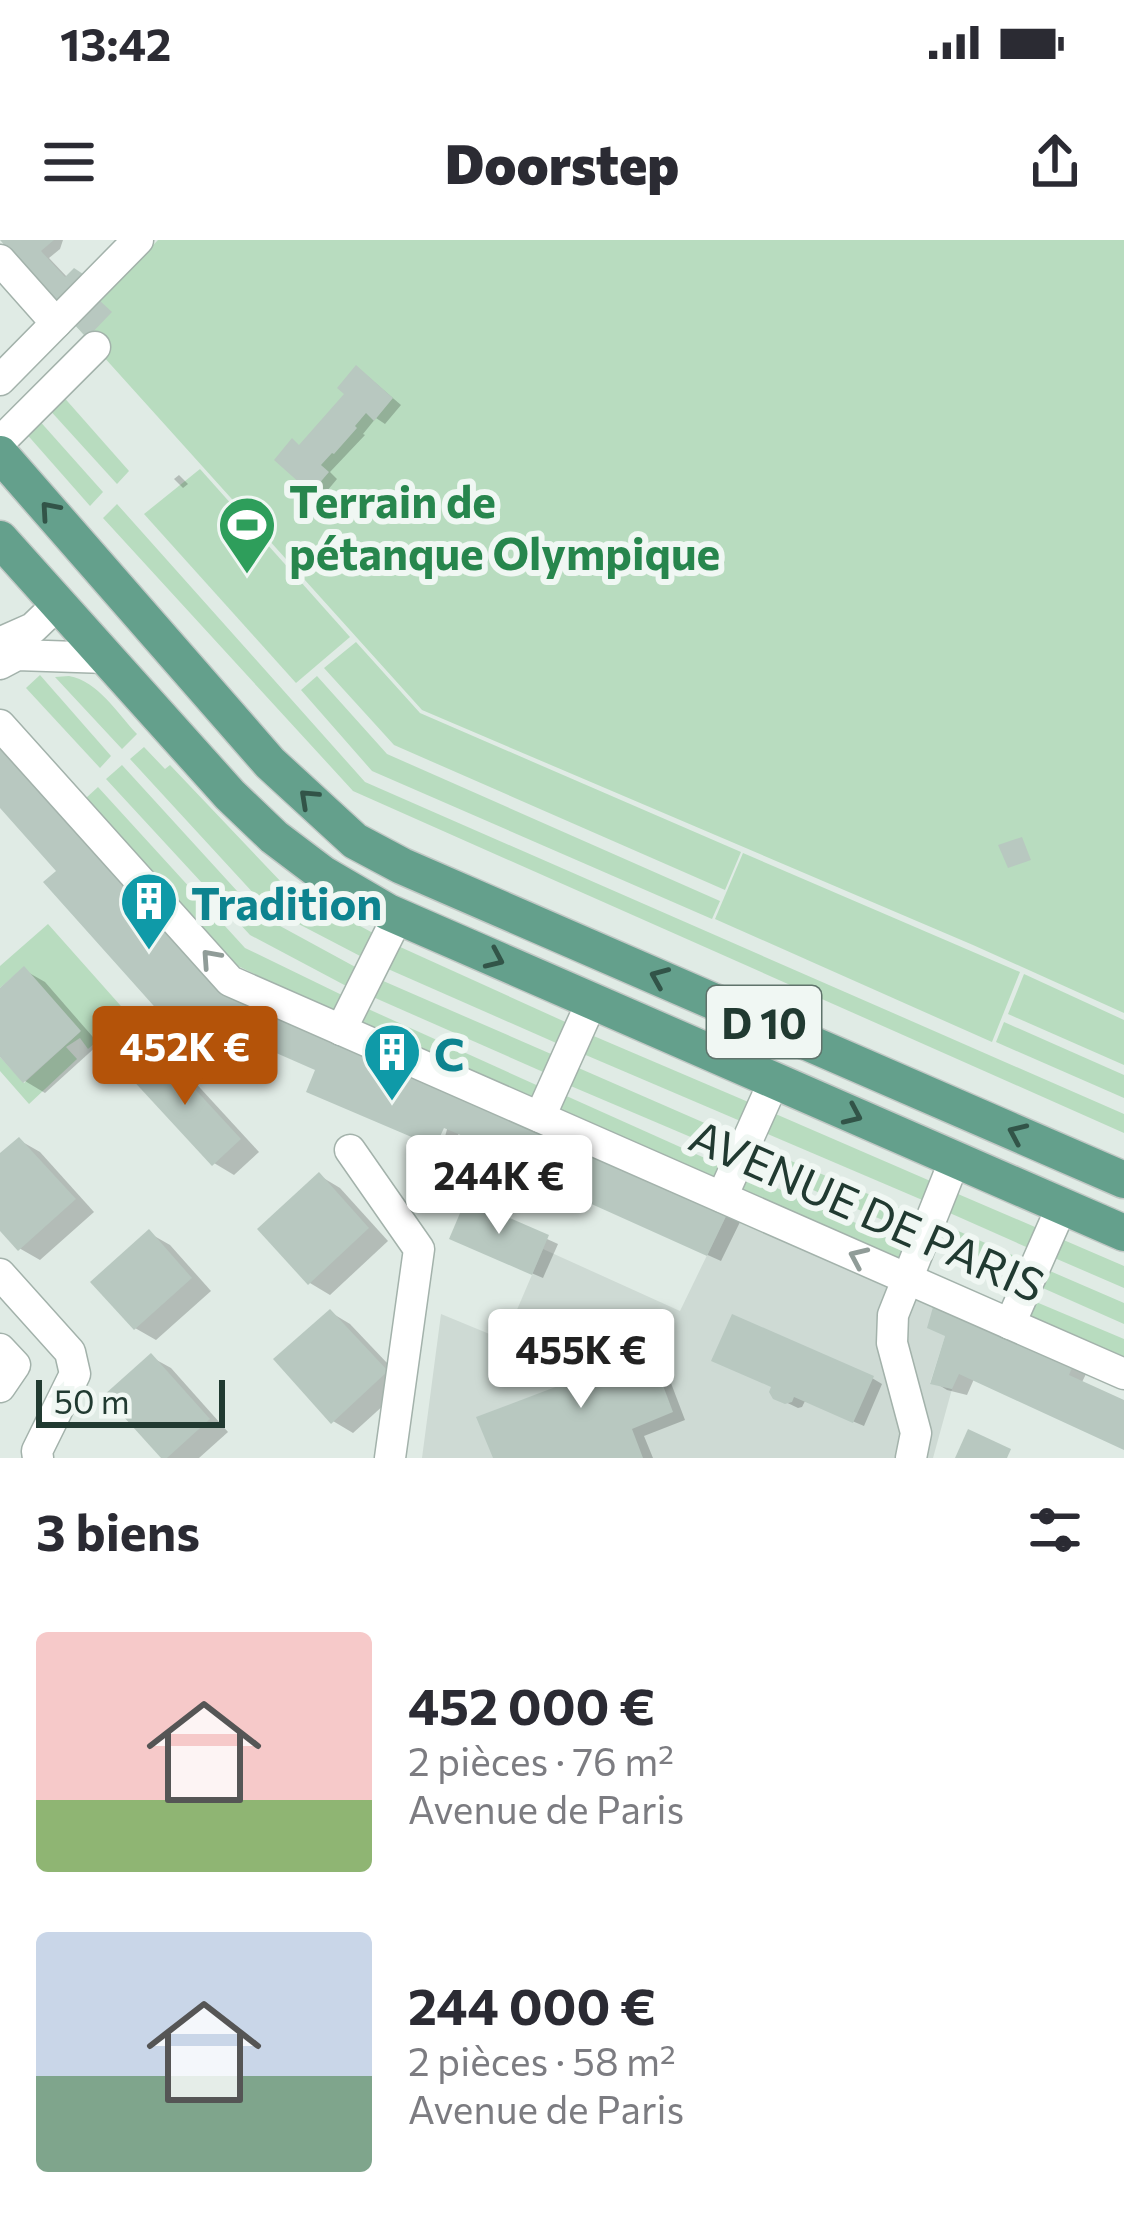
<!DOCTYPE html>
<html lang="fr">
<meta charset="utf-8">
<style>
:root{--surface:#fff;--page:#f2f2f3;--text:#2b2b33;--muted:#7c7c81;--accent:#b45309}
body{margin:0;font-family:Commissioner,sans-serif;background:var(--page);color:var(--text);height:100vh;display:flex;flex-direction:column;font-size:45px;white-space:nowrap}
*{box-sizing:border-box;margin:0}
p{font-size:39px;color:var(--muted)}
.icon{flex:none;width:66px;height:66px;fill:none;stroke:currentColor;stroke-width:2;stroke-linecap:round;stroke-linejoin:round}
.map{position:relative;height:1218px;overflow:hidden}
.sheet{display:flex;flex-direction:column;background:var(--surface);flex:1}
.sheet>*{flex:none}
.scale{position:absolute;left:36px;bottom:30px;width:189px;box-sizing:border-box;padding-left:12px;border:6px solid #213a31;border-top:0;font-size:33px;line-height:42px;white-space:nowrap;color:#213a31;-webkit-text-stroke:9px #f0f7f3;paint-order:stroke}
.price{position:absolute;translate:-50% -102px;padding:0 27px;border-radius:12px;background:#fff;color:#222;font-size:39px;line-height:78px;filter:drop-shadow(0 3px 6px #0008)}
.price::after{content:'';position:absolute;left:50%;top:72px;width:36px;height:27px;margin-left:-18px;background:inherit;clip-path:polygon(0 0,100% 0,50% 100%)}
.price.active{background:var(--accent);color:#fff}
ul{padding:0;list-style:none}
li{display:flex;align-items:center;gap:36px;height:300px;padding:0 36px}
li span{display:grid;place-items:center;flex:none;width:336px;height:240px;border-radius:12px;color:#555}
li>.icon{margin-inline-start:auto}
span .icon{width:144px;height:144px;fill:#fffc;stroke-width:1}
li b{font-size:51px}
h2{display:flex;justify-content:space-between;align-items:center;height:144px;padding:0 36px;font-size:51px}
.status{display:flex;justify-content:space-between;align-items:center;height:84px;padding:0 60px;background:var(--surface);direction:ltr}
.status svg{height:33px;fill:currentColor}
header{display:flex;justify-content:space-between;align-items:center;height:156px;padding:0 36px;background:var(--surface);font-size:54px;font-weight:800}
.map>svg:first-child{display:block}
.built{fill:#cedad4}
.green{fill:#b8dcbf}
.shadow{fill:#0003}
.building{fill:#b8c8c0}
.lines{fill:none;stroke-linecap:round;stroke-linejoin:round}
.minor-casing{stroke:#a3b2ab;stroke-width:33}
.major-casing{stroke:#c1c8c5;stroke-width:39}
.minor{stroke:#fff;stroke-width:30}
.major{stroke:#64a08c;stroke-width:36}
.oneway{stroke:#325448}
.oneway2{stroke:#909c98}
.labels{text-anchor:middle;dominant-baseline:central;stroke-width:12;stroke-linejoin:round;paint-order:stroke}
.shield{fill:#f0f7f3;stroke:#5f736b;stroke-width:3}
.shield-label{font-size:42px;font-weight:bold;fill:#213a31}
.leisure-label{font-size:45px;font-weight:bold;fill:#27864d;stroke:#f0f7f3;text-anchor:start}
.culture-label{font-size:45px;font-weight:bold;fill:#0d838f;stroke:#f0f7f3;text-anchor:start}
.street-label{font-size:45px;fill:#213a31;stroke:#f0f7f3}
</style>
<div class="status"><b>13:42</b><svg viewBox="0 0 49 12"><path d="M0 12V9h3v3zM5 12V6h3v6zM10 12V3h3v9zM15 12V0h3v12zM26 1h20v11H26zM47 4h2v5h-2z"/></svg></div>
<header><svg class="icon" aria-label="menu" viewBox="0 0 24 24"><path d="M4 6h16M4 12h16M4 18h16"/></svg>Doorstep<svg class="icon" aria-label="share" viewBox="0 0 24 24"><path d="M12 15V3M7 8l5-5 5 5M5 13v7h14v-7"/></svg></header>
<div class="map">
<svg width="1124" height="1218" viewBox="0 0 1124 1218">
<rect width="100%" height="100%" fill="#e0ebe5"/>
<polygon class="built" points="729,970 954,1068 930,1143 952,1149 933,1218 422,1218 441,1074 504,1100 543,1009 680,1071"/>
<g class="green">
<polygon points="158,0 1124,0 1124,773 973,705 422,470 75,85"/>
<polygon points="61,154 129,231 117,244 47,167"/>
<polygon points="37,178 103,252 90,266 24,191"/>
<polygon points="200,229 350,397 296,443 144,274"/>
<polygon points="117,264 365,542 1124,874 1124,893 353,551 103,278"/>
<polygon points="356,402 420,473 741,612 725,650 394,505 324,428"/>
<polygon points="40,435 111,516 100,528 26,448"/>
<path d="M 69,436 C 98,441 117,473 137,494 L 122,509 L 55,437 Z"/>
<polygon points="317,436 387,514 720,661 712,679 372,531 301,450"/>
<polygon points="144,507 165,529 170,525 284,645 373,693 362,717 266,667 130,519"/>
<polygon points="122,525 258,674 359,729 350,748 250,695 106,539"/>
<polygon points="98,547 245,708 346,757 338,774 238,726 86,558"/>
<polygon points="743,613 1020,732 992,802 715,679"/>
<polygon points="48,684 128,774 88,809 80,798 66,807 77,819 29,864 0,831 0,817 24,843 80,792 24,727 0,748 0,726"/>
<polygon points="398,706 572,785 563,806 388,729"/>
<polygon points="1024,734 1124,780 1124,825 1008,774"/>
<polygon points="381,740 558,817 550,835 373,757"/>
<polygon points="366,768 543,848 536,863 358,784"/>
<polygon points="1004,782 1124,835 1124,858 996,802"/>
<polygon points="589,794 753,864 745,883 581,813"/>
<polygon points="574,826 739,898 733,915 566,844"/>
<polygon points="562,854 727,928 720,943 554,870"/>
<polygon points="771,872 935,943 927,962 763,892"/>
<polygon points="756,906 922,977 915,994 748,922"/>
<polygon points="743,933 908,1006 902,1023 736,950"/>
<polygon points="951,951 1042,990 1033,1010 943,970"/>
<polygon points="938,982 1028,1022 1019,1040 930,1001"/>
<polygon points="1059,998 1124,1026 1124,1048 1050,1016"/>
<polygon points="1043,1028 1124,1063 1124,1084 1036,1045"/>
<polygon points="1029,1059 1124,1099 1124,1119 1022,1076"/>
</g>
<g class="shadow">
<polygon points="3,0 63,0 60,9 49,18 68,38 69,68"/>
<polygon points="366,135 401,165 385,184 376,178 363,194 365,195 330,232 337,239 322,257 313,251 301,207"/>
<polygon points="179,235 188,244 183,248 174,239"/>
<polygon points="0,564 233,755 438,899 444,900 457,854 741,980 721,1021 585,960 574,946 459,893 450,913 324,858 318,830 212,783 194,798 180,790 60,631"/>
<polygon points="24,730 45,742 99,804 45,853 25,841 0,812 0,752"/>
<polygon points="159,813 179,825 259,912 234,935 214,923"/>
<polygon points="19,900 40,912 94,972 40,1020 19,1008 0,986 0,917"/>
<polygon points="320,936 340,948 388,1001 330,1055 310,1043"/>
<polygon points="468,963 558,1004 543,1038 463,1004"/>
<polygon points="149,993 170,1005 211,1051 156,1100 135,1088"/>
<polygon points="330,1072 350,1084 407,1144 353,1193 333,1181"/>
<polygon points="930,1086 1087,1132 1081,1144 1124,1163 1124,1208 974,1139 967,1155 947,1150 934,1142 949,1095"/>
<polygon points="597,1103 611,1111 617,1127 649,1114 663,1122 685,1180 644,1196 653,1218 496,1218 570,1144"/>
<polygon points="151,1117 171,1128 228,1192 199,1218 166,1218"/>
<polygon points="872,1138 882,1144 864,1186 805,1161 802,1167 798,1168 775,1157"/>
</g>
<g class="building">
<polygon points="0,0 54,0 41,11 65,37 74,28 86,36 57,65"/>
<polygon points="99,60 112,72 87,98 75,85"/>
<polygon points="356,125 393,158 374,181 366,173 355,186 357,188 334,214 332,213 321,225 329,232 311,253 274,220 292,198 299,205 344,154 337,148"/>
<polygon points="0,499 222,747 729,970 707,1016 567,953 571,945 487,910 489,907 444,888 435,907 306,852 315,830 196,778 178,793 43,642 56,631 0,568"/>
<polygon points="1022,597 1031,620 1008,628 998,605"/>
<polygon points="24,726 81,791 23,843 0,817 0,748"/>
<polygon points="159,810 241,899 212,926 129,836"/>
<polygon points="19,897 76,959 18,1011 0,991 0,913"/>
<polygon points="319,932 369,988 308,1045 257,989"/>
<polygon points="466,959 549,995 532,1035 449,999"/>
<polygon points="149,989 192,1038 134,1090 90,1042"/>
<polygon points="935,1060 1075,1121 1069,1135 1124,1160 1124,1210 959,1134 952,1149 930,1144 945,1096 927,1088"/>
<polygon points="330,1069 388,1131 331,1184 273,1119"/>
<polygon points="732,1074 874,1136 853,1183 794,1157 792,1162 785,1164 773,1159 769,1152 771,1147 711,1121"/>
<polygon points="598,1100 608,1127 650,1111 673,1172 632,1189 643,1218 493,1218 476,1177 566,1143 556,1116"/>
<polygon points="151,1113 210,1179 167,1218 161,1218 104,1155"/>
<polygon points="968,1189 1011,1209 1007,1218 955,1218"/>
</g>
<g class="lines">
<g class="minor-casing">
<g id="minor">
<polyline points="0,20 56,83"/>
<polyline points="0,140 138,0"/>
<polyline points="0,202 95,107"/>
<polyline points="0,411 6,400 33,388 58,364"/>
<polyline points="0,424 17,415 107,418"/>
<polyline points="0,485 230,741 1124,1134"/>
<polyline points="341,790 398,676"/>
<polyline points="540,877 592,761"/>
<polyline points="350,910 419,1009 390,1218"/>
<polyline points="722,957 774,841"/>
<polyline points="0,1034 70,1112 75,1134 37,1211 38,1218"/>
<polyline points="1010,1084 1062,966"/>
<polyline points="0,1109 15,1125 0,1147"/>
<polyline points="911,1218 916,1193 892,1103 893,1075 955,919"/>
</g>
</g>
<g class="major-casing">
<g id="major">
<polyline points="0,214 270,523 355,601 402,626 1124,940"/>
<polyline points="0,299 230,555 274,597 323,634 388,672 1124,993"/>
</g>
</g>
<use href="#minor" class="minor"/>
<use href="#major" class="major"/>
</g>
<defs><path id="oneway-chevron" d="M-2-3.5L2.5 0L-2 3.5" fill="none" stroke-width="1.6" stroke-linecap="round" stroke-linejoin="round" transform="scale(3)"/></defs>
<g class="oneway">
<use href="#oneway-chevron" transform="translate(49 270) rotate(-131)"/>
<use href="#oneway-chevron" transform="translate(308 558) rotate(-137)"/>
<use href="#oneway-chevron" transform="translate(495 719) rotate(24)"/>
<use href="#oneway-chevron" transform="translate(659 737) rotate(-157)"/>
<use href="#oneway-chevron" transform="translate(853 875) rotate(24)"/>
<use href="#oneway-chevron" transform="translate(1017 893) rotate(-156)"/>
</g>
<g class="oneway2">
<use href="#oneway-chevron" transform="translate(210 718) rotate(-132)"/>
<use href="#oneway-chevron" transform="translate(858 1017) rotate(-156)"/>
</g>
<defs>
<g id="stadium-pin" transform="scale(3)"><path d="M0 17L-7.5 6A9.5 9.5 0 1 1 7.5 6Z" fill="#2e9e5b" stroke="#f0f7f3"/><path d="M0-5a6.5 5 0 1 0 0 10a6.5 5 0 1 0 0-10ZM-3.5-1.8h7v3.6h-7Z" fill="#fff"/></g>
<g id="building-pin" transform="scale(3)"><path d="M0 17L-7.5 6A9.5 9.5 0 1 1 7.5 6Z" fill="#0f9aa8" stroke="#f0f7f3"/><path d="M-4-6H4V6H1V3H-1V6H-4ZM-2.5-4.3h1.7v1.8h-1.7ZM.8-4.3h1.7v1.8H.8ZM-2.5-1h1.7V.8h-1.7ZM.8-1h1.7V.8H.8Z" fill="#fff"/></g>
</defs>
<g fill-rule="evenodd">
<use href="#stadium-pin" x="247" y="285"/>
<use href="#building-pin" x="149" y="661"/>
<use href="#building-pin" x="392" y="812"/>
</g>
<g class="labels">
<rect class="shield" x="707" y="746" width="114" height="72" rx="9"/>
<g class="shield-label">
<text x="764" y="782">D 10</text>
</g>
<g class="leisure-label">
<text x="289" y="259">Terrain de<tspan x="289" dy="52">pétanque Olympique</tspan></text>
</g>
<g class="culture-label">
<text x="191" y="661">Tradition</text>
<text x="434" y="812">C</text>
</g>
<g class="street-label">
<text transform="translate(868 969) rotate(24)">AVENUE DE PARIS</text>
</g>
</g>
</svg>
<div class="scale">50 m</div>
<b class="price active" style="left:185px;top:868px">452K €</b>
<b class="price" style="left:499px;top:997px">244K €</b>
<b class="price" style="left:581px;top:1171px">455K €</b>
</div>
<section class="sheet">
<h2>3 biens<svg class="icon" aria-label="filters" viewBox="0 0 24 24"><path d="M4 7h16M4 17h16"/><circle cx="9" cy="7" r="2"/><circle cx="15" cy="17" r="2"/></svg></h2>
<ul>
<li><span style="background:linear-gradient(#f6c9c9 70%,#8fb573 0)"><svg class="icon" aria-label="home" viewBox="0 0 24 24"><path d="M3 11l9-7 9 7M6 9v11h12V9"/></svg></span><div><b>452 000 €</b><p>2 pièces · 76 m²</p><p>Avenue de Paris</p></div></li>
<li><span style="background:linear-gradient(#c9d6e8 60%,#7fa58c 0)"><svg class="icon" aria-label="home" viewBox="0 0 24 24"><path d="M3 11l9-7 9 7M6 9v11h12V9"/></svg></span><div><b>244 000 €</b><p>2 pièces · 58 m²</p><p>Avenue de Paris</p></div></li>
</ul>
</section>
